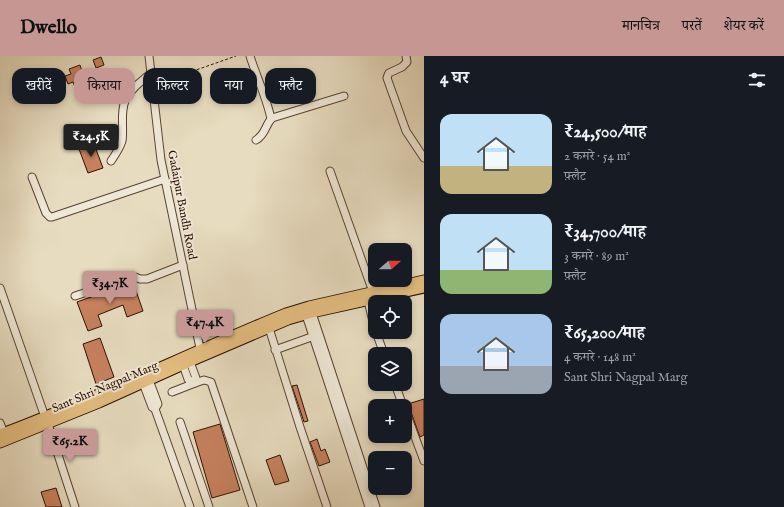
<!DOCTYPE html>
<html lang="hi">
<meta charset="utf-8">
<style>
:root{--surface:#171b24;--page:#242831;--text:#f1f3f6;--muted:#9ea1a6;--accent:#c59692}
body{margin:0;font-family:"IM FELL English","Noto Serif Devanagari",serif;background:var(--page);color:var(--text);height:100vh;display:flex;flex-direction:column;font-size:15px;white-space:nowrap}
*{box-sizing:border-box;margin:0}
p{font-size:13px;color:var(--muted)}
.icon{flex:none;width:22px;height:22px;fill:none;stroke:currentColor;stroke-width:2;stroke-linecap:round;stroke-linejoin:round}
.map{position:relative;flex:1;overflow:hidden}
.drawer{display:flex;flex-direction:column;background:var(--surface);width:360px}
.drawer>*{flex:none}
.top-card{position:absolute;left:12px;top:12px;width:352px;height:36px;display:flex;gap:8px}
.needle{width:26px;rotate:70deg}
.controls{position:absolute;left:368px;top:187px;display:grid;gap:8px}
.controls a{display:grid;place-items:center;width:44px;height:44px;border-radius:8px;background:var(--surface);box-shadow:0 2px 6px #0003;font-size:20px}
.price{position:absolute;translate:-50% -34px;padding:0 9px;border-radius:4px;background:var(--accent);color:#111;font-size:13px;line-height:26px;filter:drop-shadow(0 1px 2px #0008)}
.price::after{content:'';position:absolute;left:50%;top:24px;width:12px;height:9px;margin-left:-6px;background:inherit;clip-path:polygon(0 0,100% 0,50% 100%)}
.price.active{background:#222;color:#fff}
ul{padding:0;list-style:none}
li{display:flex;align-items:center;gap:12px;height:100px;padding:0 16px}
li span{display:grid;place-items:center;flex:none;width:112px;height:80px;border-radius:12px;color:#555}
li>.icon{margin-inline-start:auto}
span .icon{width:48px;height:48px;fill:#fffc;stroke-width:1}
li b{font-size:17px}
h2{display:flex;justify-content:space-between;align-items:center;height:48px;padding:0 16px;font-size:17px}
.tag{padding:0 14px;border-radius:12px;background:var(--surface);box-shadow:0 2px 6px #0003;font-size:14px;line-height:36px}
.tag.active{background:var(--accent);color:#111}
header{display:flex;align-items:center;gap:24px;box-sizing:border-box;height:56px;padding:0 20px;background:var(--accent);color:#111}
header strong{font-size:19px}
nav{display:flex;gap:22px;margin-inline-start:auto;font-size:14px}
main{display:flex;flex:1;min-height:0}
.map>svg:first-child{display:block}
.building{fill:#c7815f;stroke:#2b0f00}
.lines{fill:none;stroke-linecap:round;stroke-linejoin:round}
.minor-casing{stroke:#5a4230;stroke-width:9}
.major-casing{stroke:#2b0f00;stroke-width:11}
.path{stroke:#2b0f00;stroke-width:1;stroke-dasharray:3 2;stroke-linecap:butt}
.minor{stroke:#efe8d6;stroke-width:7}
.major{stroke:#e4be80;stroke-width:9}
.labels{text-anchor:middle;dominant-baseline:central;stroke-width:4;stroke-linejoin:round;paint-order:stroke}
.street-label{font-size:12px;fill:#2b0f00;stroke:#efe8d6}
</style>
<header>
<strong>Dwello</strong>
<nav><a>मानचित्र</a><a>परतें</a><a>शेयर करें</a></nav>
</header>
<main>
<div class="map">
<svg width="424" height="451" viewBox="0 0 424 451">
<rect width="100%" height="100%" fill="#e7dcc0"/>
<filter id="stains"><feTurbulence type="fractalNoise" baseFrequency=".005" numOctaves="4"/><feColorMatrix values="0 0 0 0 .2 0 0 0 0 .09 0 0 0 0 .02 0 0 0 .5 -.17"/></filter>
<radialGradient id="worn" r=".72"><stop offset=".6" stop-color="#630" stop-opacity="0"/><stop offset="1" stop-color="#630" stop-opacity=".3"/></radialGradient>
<g class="building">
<polygon points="101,1 104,9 96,12 93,4"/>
<polygon points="80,9 86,28 75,31 73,26 68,28 65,20 71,18 69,13"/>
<polygon points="94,88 103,112 88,117 79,93"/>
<polygon points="133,226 143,255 127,261 123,249 98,259 102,270 88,275 77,246"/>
<polygon points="100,282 114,321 96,328 83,288"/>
<polygon points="297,329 308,365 304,366 292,330"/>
<polygon points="424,343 424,379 420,381 408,348"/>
<polygon points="220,368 240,434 212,442 193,376"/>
<polygon points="317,383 321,395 325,393 330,406 319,410 310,386"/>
<polygon points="280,399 289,425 275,429 266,404"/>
<polygon points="56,432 62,451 46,451 41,436"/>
</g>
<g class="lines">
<g class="minor-casing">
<g id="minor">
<polyline points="149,0 161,104 201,297"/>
<path d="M 250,0 C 256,20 267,42 271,63"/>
<polyline points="406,0 407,6 402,11 389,17 388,19 387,22 406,75 424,102"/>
<path d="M 256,84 C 266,78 265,69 272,62 L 344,40"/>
<path d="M 111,105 C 115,99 120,92 122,85 C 124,72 120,57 125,45 C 130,33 142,25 151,17"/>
<polyline points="330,115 373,236"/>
<polyline points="32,121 46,157 50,161 52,161 165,123"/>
<polyline points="0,232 45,361"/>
<polyline points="75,240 132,221 135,221 140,223 147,223 183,209"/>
<polyline points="368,245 375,274"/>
<polyline points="312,257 376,451"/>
<polyline points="306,259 369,451"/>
<polyline points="269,272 300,371 327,451"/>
<polyline points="376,276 384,298"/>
<polyline points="275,294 317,279"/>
<polyline points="183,309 188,323 190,326 194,324 196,322 190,306"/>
<polyline points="194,324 195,327 204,324 211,326 253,451"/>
<polyline points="143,327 152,351 155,353 158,348 149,324"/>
<polyline points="395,328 403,350"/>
<polyline points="172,336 195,327"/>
<polyline points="155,353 190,451"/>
<polyline points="405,354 424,405"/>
<polyline points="180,366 209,451"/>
<polyline points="0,367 4,377"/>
<polyline points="48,368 75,451"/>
</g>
</g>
<g class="major-casing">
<g id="major">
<path d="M 0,378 C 97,342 190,296 286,257 L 309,250 L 424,224"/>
<polyline points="0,387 99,347 190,306 288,264 312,257 424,232"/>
</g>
</g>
<polyline class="path" points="159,27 236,0"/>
<use href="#minor" class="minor"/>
<use href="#major" class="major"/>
</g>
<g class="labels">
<g class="street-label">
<text transform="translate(182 149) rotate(79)">Gadaipur Bandh Road</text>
<text transform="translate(105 331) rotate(-23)">Sant Shri Nagpal Marg</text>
</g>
</g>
<rect width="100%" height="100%" filter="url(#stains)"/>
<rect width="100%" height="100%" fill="url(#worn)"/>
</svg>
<div class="controls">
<a><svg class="needle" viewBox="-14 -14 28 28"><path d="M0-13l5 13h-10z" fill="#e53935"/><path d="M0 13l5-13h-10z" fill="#9ea1a6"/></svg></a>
<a><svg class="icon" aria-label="locate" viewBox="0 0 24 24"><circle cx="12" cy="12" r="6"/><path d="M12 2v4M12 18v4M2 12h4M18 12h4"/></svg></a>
<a><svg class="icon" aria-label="layers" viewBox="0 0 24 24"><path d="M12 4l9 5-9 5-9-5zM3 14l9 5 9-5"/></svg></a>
<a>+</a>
<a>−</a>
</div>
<b class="price active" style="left:91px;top:102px">₹24.5K</b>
<b class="price" style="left:110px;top:249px">₹34.7K</b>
<b class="price" style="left:205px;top:288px">₹47.4K</b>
<b class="price" style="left:70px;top:407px">₹65.2K</b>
<div class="top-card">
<a class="tag">खरीदें</a>
<a class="tag active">किराया</a>
<a class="tag">फ़िल्टर</a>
<a class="tag">नया</a>
<a class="tag">फ़्लैट</a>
</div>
</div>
<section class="drawer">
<h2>4 घर<svg class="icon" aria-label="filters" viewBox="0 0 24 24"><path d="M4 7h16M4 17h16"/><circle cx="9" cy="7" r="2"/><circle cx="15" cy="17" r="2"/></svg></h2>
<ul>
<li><span style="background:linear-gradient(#bfe0f5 65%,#c2b280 0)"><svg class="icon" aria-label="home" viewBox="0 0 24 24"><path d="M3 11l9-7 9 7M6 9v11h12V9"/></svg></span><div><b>₹24,500/माह</b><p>2 कमरे · 54 m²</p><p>फ़्लैट</p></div></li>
<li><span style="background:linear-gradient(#bfe0f5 70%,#8fb573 0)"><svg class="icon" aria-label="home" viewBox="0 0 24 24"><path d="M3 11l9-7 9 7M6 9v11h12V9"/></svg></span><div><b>₹34,700/माह</b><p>3 कमरे · 89 m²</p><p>फ़्लैट</p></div></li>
<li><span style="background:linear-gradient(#a9c7e8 65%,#9aa5b1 0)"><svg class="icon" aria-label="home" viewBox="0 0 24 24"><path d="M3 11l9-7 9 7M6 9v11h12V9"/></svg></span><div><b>₹65,200/माह</b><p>4 कमरे · 148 m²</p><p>Sant Shri Nagpal Marg</p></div></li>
</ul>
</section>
</main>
